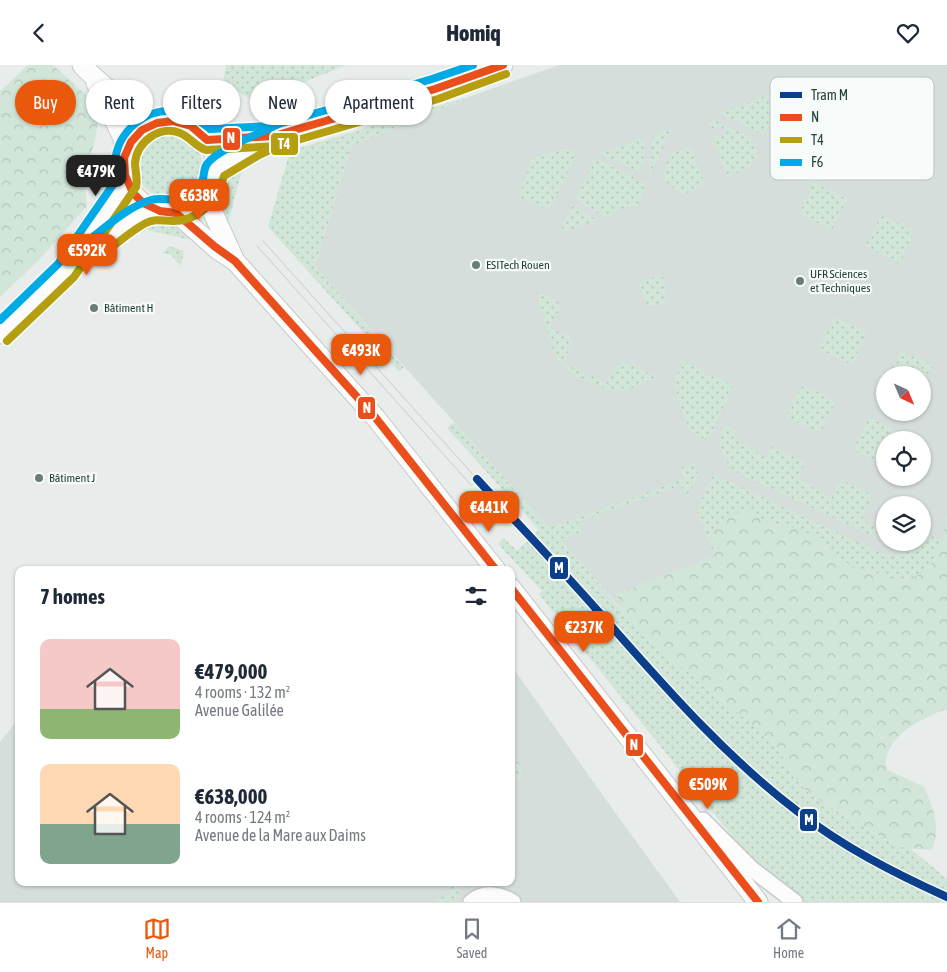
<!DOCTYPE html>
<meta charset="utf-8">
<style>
:root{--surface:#fff;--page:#f6f6f7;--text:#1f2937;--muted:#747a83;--line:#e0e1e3;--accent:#ea580c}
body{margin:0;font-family:"Asap Condensed",sans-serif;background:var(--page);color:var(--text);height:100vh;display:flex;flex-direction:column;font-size:19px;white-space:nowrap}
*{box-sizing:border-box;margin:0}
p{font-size:16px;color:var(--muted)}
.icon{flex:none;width:28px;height:28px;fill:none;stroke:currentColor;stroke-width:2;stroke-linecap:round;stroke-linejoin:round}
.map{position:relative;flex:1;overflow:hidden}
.sheet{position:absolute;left:15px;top:501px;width:500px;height:320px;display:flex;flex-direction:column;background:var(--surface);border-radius:10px;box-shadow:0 1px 4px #0004}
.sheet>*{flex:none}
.hud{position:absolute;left:15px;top:15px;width:500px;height:45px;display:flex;gap:10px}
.needle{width:32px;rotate:136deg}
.tools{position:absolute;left:876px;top:301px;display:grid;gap:10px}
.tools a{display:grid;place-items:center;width:55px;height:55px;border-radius:50%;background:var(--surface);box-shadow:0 1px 4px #0004;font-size:25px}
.price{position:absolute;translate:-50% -42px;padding:0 11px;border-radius:10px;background:var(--accent);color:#fff;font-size:16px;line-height:32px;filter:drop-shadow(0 1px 2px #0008)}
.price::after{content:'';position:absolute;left:50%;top:30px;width:15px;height:11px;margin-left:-8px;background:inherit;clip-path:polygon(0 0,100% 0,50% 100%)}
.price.active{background:#222;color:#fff}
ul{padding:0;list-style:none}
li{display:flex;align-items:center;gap:15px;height:125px;padding:0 25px}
li span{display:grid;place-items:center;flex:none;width:140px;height:100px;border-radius:10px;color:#555}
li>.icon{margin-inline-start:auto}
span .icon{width:60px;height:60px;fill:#fffc;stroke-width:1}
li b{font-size:21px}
h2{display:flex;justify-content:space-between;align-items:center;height:60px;padding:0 25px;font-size:21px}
.tag{padding:0 18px;border-radius:22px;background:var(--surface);box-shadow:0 1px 4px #0004;font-size:18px;line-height:45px}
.tag.active{background:var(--accent);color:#fff}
header{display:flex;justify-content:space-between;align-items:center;height:65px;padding:0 25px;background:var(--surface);font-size:22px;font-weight:800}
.dock{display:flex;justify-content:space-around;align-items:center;height:70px;border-top:1px solid var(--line);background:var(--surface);font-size:14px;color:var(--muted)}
.dock a{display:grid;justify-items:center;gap:2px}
.dock .active{color:var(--accent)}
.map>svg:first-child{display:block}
.built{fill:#d6dedb;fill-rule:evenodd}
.grass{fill:url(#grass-dots)}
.forest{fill:url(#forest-crowns)}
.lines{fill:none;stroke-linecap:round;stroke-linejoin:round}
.minor-casing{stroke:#c5cac8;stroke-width:18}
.tertiary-casing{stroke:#c5cac8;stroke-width:21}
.minor{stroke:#fcfcfc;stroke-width:15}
.tertiary{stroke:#fcfcfc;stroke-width:19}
.tram{stroke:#c9cdcc;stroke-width:1}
.bus-1-casing{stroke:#f7fbf9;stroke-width:11}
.bus-2-casing{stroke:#f7fbf9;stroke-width:11}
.bus-3-casing{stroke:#f7fbf9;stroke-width:11}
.bus-1{stroke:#e94e1b;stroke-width:8}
.bus-2{stroke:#b69e11;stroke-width:8}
.bus-3{stroke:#00abe5;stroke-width:8}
.tram-1-casing{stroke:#f7fbf9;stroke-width:11}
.tram-1{stroke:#0b3e8b;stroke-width:8}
.poi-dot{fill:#697e78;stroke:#f7fbf9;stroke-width:2}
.labels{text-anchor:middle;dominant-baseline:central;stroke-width:4.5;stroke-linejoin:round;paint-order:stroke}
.poi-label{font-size:12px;fill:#24423a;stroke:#f7fbf9;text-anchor:start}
.key{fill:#f7fbf9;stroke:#b8c4c0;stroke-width:1}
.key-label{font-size:14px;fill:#24423a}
.line-badge{stroke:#f7fbf9;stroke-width:2}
.badge-label{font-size:14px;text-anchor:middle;font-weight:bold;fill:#fff}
</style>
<header><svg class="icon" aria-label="back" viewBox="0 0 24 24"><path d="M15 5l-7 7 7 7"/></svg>Homiq<svg class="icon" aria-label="heart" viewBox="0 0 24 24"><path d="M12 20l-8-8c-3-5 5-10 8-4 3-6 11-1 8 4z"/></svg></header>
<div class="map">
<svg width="947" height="837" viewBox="0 0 947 837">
<defs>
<pattern id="grass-dots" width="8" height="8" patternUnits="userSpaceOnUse" patternTransform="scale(1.25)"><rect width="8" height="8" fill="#d1e6d8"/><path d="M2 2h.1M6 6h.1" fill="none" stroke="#b3c6ba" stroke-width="1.8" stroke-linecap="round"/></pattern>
<pattern id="forest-crowns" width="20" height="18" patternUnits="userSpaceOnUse" patternTransform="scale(1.25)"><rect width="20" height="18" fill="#d1e6d8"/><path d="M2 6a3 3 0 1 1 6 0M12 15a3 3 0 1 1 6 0" fill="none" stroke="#b3c6ba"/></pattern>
</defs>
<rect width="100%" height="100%" fill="#e8edeb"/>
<g class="built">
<path d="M 559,0 L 947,0 L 947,609 L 629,552 L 315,202 L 351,81 L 477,29 ZM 885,310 L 922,310 L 922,348 L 885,348 ZM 885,375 L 922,375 L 922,412 L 885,412 ZM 885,440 L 922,440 L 922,478 L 885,478 Z"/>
<polygon points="511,600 599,725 680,837 0,837 0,677 19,653 19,818 511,818"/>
</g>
<g class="grass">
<polygon points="226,0 346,0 256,37 223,18"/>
<polygon points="788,23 764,70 719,48"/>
<polygon points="477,29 351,81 315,202 404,302 399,307 268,162 290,86"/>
<path d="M 715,56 L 752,73 C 764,99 749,103 727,112 L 713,74 L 727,69 L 725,64 L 716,62 L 710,65 L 708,58 Z"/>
<polygon points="672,64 648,113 653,70"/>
<circle cx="169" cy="100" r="33"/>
<polygon points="647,72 641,108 600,88"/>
<path d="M 691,82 L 705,120 L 684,129 C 660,116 662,115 669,90 Z"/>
<polygon points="563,83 574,86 576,90 550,145 519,133 532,94"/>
<polygon points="595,93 646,119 638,142 626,142 607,152 575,136"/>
<path d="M 244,98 L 227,162 C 215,133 215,116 244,98 Z"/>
<polygon points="814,117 847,134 832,165 799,149"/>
<polygon points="572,141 597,155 559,169"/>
<polygon points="881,150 915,166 900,198 865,181"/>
<path d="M 153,154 C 174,156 184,166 201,177 L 133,162 Z"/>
<polygon points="169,181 184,186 181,201 170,189 162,188"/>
<polygon points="660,210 666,215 664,218 668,231 666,237 653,242 647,240 641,226 638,224 641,217"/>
<path d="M 537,227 L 558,236 L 560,244 L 549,262 L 570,272 L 572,279 L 562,298 L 583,307 L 585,313 L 593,311 L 606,318 L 614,303 L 626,298 L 655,311 L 652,315 C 642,319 631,325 620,326 C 607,327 570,310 561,300 C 552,290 541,242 537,227 Z"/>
<polygon points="834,252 867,268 852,300 819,284"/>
<polygon points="901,285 933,301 923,323 922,310 889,310"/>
<path d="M 683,296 L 702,305 L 705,312 L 712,310 L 733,321 L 710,372 C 700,374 695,372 689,363 L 674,323 L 674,316 Z"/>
<polygon points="802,319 836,336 820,368 786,352"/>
<polygon points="869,352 902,369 899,375 885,375 885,400 853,385"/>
<polygon points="454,357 549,463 684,414 680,403 693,399 698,407 689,431 687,432 682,420 578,457 581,468 561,476 622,545 624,552 774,678 800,719 812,731 883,773 905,783 910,783 947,814 947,837 804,837 789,827 747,790 539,529 542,526 498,479 504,473 517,486 539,465 447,363"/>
<path d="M 725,360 L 737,366 L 734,373 L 766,393 L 772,382 L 805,397 L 798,413 L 831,434 L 840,414 L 873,430 L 862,454 L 885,469 L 885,477 L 736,407 C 720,392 716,381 725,360 Z"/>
<path d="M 714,409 L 883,489 C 901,494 919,483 928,469 L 941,475 L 930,503 L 906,517 L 851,501 L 812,470 L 787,460 L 771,459 L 758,453 L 748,446 L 719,457 L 711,467 L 714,491 L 697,444 Z"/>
<polygon points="511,688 515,690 522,709 519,717 511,719"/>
<polygon points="448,818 461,818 458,828 452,837 436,837 435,833 451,830"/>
</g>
<g class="forest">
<polygon points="28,0 53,0 88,32 99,48 96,71 90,93 90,108 85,125 87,141 41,193 0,232 0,26"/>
<path d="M 748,446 L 758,453 L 771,459 L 787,460 L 812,470 L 851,501 L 906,517 L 930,503 L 944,466 L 947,448 L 947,644 C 925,652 891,667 886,694 C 885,697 887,702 888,705 L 924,722 C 934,743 941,763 932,785 L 905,783 L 883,773 L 812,731 L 800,719 L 774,678 L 641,569 L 624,552 L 621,537 L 615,529 L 714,491 L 711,467 C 724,451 728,448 748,446 Z"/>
</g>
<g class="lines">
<g class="minor-casing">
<g id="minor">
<polyline points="703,755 752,804 795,837"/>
<path d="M 471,837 C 484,826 500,829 513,837"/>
</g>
</g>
<g class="tertiary-casing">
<g id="tertiary">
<path d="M 82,0 C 102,22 128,39 150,59"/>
<polyline points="96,18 122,71 126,86"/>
<circle cx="170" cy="101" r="46"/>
<polyline points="207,75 222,73 266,72"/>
<path d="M 215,105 C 264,68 326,56 384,39 C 424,27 463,14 503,0"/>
<polyline points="205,130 235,196"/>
<polyline points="174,146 218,185 235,196 375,352 496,505"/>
<polyline points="75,193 127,117"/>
<polyline points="0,269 66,206 141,149 155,144"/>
<polyline points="511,523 758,837"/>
</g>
</g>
<use href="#minor" class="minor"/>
<use href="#tertiary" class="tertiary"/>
<g class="tram">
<polyline points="263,176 477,414"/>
<polyline points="257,181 471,420"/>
</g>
<g class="bus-1-casing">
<g id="bus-1">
<polyline points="496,505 375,352 235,196 214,181 176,148 160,146 143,138 133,128 125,110 124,93 131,77 142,65 157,58 173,56 191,61 207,75 274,71 435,24 503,0"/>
<polyline points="511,523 758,837"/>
</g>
</g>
<g class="bus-2-casing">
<g id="bus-2">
<path d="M 93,197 C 108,186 130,166 146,158 C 156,153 163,156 173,156 C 199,156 218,135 224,111 L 259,90 L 285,78"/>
<path d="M 7,276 L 74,212 L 136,122 C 138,114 135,106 135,98 C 137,77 159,60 180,68 C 190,72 196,82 206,85 L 277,81 L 438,34 L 506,9"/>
</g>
</g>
<g class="bus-3-casing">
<g id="bus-3">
<path d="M 81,181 C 102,166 126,142 151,135 C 164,131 176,139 188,131 C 194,127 200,121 203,114 C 204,109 204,103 207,99 C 217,85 260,68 277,60"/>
<path d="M 0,255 L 58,199 L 117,114 C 116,109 115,104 115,99 C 116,66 148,40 180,47 C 192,49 201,57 210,64 L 272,61 L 432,14 L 473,0"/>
</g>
</g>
<use href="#bus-1" class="bus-1"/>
<use href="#bus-2" class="bus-2"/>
<use href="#bus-3" class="bus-3"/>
<g class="tram-1-casing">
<path id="tram-1" d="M 477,414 C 517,458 558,501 597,545 C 660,616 721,688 797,746 C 843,782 894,808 947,832"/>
</g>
<use href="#tram-1" class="tram-1"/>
</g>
<g class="poi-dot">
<circle cx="476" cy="200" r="5"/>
<circle cx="800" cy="216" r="5"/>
<circle cx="94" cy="243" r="5"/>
<circle cx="39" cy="413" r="5"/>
</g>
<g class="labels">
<g class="poi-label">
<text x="486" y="200">ESITech Rouen</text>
<text x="810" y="209">UFR Sciences<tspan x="810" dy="14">et Techniques</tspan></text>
<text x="104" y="243">Bâtiment H</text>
<text x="49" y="413">Bâtiment J</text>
</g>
</g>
<rect x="770" y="12" width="164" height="103" rx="8" class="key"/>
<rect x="780" y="27" width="22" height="6" fill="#0b3e8b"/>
<rect x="780" y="49" width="22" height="7" fill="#e94e1b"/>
<rect x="780" y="72" width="22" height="6" fill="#b69e11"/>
<rect x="780" y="94" width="22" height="7" fill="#00abe5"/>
<g class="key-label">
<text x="811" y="35">Tram M</text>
<text x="811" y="57">N</text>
<text x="811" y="80">T4</text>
<text x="811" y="102">F6</text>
</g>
<g class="line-badge">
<rect x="222" y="62" width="19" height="24" rx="5" fill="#e94e1b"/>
<rect x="270" y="67" width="29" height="24" rx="5" fill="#b69e11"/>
<rect x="357" y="331" width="19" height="24" rx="5" fill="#e94e1b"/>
<rect x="549" y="491" width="20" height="24" rx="5" fill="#0b3e8b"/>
<rect x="625" y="668" width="19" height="24" rx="5" fill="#e94e1b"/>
<rect x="799" y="743" width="19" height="24" rx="5" fill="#0b3e8b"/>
</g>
<g class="badge-label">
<text x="231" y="78">N</text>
<text x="284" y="84">T4</text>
<text x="367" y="348">N</text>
<text x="559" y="508">M</text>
<text x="634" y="685">N</text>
<text x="809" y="760">M</text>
</g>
</svg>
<div class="tools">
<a><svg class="needle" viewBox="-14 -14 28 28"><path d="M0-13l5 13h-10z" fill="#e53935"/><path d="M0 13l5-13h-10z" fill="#747a83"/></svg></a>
<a><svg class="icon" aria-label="locate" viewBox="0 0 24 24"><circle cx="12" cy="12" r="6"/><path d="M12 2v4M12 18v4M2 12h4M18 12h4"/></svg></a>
<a><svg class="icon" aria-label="layers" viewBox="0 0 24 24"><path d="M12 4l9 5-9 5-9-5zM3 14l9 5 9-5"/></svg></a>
</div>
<b class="price active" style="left:96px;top:132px">€479K</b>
<b class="price" style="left:199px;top:156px">€638K</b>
<b class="price" style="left:87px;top:211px">€592K</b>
<b class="price" style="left:361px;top:311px">€493K</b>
<b class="price" style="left:489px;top:468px">€441K</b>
<b class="price" style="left:584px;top:588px">€237K</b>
<b class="price" style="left:708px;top:745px">€509K</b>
<div class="hud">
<a class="tag active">Buy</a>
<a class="tag">Rent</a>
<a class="tag">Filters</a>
<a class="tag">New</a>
<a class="tag">Apartment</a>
</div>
<section class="sheet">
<h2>7 homes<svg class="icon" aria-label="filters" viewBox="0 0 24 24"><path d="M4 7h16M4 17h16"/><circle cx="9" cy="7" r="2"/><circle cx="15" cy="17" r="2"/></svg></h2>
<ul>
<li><span style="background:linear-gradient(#f6c9c9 70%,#8fb573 0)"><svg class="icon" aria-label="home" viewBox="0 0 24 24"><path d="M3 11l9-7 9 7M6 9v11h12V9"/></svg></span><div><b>€479,000</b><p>4 rooms · 132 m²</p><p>Avenue Galilée</p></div></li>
<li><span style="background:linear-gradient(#ffd9b3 60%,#7fa58c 0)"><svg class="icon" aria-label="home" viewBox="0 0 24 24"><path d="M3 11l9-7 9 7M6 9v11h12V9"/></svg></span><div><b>€638,000</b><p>4 rooms · 124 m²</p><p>Avenue de la Mare aux Daims</p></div></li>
</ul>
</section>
</div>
<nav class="dock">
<a class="active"><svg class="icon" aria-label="map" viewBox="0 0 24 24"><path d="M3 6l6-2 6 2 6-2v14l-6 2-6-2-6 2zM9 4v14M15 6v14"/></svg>Map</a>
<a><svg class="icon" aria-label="saved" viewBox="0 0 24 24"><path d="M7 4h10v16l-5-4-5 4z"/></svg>Saved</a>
<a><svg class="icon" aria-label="home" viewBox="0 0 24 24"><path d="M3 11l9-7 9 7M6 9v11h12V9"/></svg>Home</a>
</nav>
